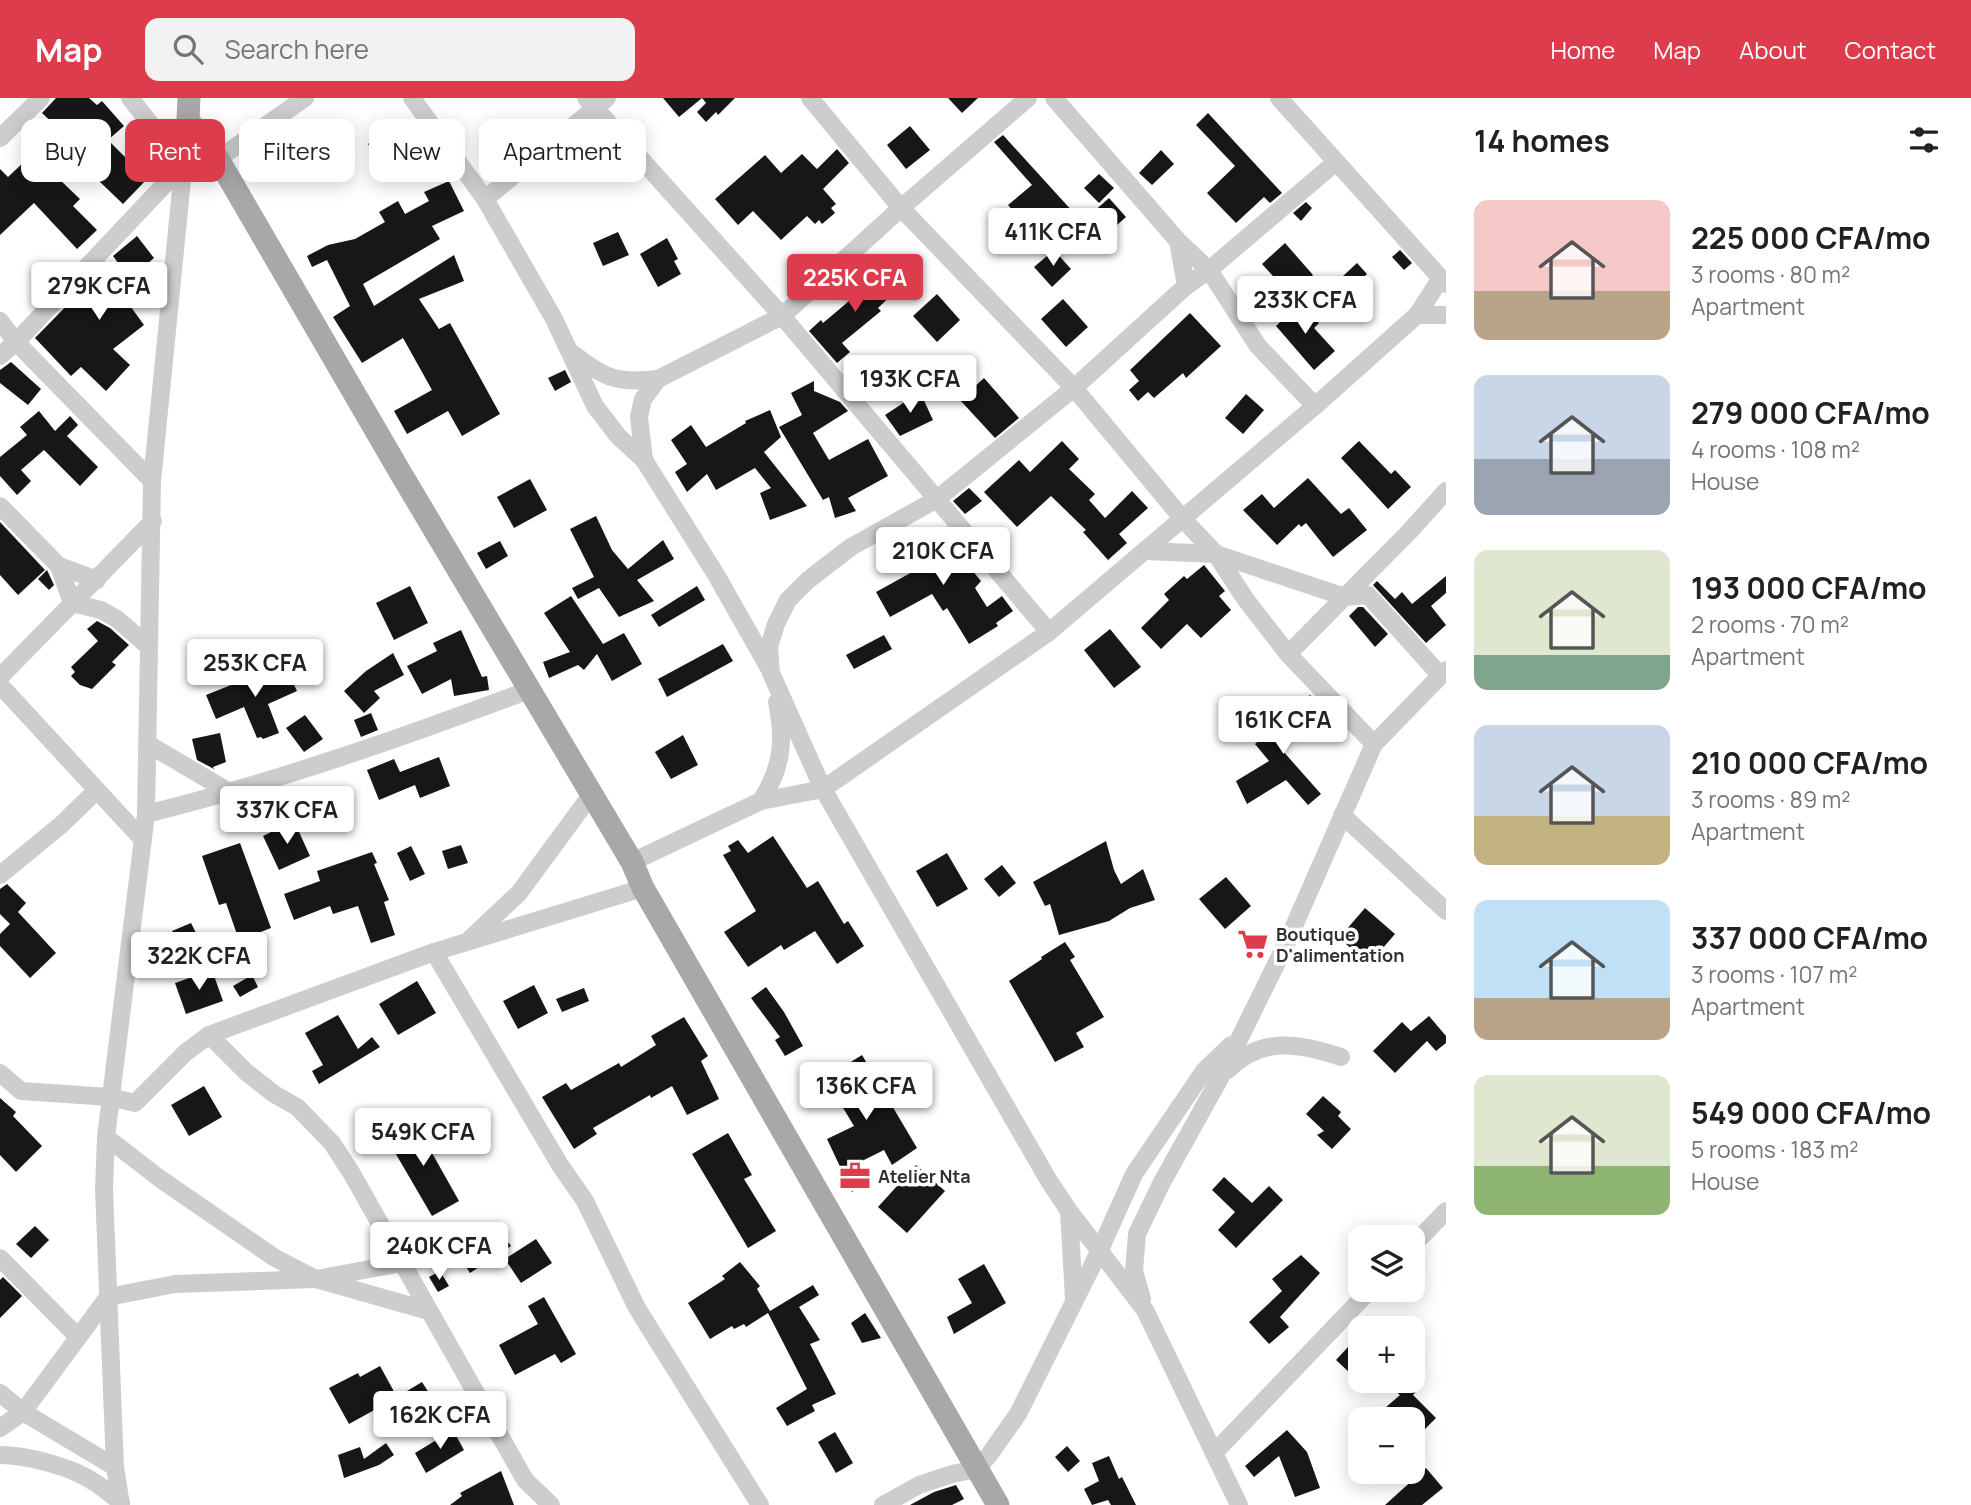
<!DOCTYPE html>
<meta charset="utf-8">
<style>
:root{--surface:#fff;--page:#f2f2f2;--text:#202124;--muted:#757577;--accent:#dc3c4c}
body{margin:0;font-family:Manrope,sans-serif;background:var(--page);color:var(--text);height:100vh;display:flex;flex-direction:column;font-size:26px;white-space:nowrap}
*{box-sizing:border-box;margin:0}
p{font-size:23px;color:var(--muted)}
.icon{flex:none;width:38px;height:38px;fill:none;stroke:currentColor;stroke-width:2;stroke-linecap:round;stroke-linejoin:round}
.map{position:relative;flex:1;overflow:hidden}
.side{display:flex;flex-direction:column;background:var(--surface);width:525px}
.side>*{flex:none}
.banner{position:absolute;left:21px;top:21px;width:665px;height:63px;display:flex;gap:14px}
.buttons{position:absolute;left:1348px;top:1127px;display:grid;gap:14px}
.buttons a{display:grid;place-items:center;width:77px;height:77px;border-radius:14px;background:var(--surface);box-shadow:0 4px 18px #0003;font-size:35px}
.price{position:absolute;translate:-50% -60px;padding:0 16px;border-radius:7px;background:#fff;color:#222;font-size:23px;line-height:46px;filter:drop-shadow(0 2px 4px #0008)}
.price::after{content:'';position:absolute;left:50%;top:42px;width:21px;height:16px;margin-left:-10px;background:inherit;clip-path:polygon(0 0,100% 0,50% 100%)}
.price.active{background:var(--accent);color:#fff}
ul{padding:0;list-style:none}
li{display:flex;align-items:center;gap:21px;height:175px;padding:0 28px}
li span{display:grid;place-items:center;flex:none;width:196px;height:140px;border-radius:14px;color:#555}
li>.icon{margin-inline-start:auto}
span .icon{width:84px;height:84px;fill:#fffc;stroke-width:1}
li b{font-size:30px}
h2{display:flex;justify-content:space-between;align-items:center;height:84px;padding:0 28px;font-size:30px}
.tag{padding:0 24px;border-radius:14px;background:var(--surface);box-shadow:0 4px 18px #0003;font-size:24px;line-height:63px}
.tag.active{background:var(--accent);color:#fff}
header{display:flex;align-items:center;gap:42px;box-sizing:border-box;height:98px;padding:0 35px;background:var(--accent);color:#fff}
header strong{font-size:33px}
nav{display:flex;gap:38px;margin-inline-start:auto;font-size:24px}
.search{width:490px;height:63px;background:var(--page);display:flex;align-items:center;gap:18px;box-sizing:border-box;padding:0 24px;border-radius:14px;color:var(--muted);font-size:26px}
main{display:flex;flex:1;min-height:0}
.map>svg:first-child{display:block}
.building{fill:#171717}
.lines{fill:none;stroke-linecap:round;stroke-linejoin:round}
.minor{stroke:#cdcdcd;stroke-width:18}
.major{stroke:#a8a8a8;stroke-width:23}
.labels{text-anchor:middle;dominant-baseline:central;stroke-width:7;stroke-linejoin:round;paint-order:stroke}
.poi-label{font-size:18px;font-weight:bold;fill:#303030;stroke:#fff;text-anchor:start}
</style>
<header>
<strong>Map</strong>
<div class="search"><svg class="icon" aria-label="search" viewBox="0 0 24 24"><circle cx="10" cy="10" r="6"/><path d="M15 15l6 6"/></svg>Search here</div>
<nav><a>Home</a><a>Map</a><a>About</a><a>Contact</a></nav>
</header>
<main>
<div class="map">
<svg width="1446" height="1407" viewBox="0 0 1446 1407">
<rect width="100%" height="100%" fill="#fff"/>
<g class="building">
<polygon points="56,0 89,0 97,7 102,3 124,28 108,42 130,64 143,51 153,62 141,74 148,80 123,106 77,62 58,80 80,101 73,108 97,132 77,151 34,105 0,137 0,71 8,79 59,31 42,15"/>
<polygon points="663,0 735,0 718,17 716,14 706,24 697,14 706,5 702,0 679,19"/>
<polygon points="948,0 978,0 962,15"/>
<polygon points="1208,15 1282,95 1270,105 1264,99 1236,125 1207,95 1235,68 1196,27"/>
<polygon points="910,28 930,52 906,71 887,47"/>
<polygon points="420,30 447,70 437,76 413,34"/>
<polygon points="385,31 398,50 381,63 368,46"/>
<polygon points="1003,37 1084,126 1058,149 1039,129 1032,135 1008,107 1032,87 994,44"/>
<polygon points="317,39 334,59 311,79 294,59"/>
<polygon points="582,39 592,52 571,66 562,53"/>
<polygon points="837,51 849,65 823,91 836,106 831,110 835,115 822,126 819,122 815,126 807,118 781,142 753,113 738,127 715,101 765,57 781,75 802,56 817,71"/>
<polygon points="1161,52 1174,66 1152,87 1139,75"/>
<polygon points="1099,76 1114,90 1099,105 1084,90"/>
<polygon points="449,83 464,113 432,128 440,141 363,186 374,208 454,157 464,183 419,201 439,231 450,225 500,316 462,338 448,313 407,336 394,313 432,292 403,240 362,265 333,219 350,208 327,162 312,169 307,158 328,147 355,141 385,124 379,114 398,103 405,116 429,103 424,94"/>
<polygon points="1109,100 1126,119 1108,135 1091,116"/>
<polygon points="1306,104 1312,110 1301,123 1293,115"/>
<polygon points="618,134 629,157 603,168 593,145"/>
<polygon points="137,138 154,160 147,166 150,169 145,173 149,178 123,198 144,227 113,251 130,267 106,293 81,269 71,278 35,240 80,194 86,201 124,173 113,158"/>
<polygon points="667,140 678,161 674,163 681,176 658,189 640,156"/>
<polygon points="1285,145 1313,177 1290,197 1262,166"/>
<polygon points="1054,152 1071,171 1052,189 1034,169"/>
<polygon points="1400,152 1412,165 1404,172 1392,159"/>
<polygon points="1357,165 1367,176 1353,189 1343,178"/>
<polygon points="880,167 901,188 878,210 881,213 842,245 850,254 837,265 809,233 821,222 823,225 868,187 864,182"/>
<polygon points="937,196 960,222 937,244 913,218"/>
<polygon points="1063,201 1088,229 1066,249 1041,221"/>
<polygon points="1300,205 1319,225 1314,230 1335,253 1314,272 1276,228"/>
<polygon points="1190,215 1221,248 1186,280 1183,275 1154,300 1148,294 1138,303 1129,292 1139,283 1130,272"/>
<polygon points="11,264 41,291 28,307 0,285 0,272"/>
<polygon points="565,272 571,284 555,293 548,280"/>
<polygon points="984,280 1019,320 995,340 960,302"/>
<polygon points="814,283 814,293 840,304 848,313 813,335 829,362 868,341 888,378 848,400 856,413 835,420 829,399 823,402 779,329 802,317 791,295"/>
<polygon points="920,294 933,322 900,338 885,317"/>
<polygon points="1246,296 1264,312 1243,336 1225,320"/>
<polygon points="770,312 781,339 764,354 807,408 770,422 760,395 771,390 755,370 716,392 707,376 687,394 675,374 687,366 671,342 691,327 706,349 746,325 745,323"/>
<polygon points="39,313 55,333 70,318 78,327 67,338 98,369 80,388 44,352 21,372 31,383 17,397 0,378 0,359 27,337 20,329"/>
<polygon points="1062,343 1079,361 1069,371 1095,396 1089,402 1105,420 1132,393 1148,410 1119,436 1127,445 1108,462 1083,434 1086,432 1051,398 1017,429 984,394 1019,362 1030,374"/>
<polygon points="1359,343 1391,376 1395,372 1411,389 1388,411 1341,360"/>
<polygon points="1308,380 1341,416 1349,410 1367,432 1333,459 1306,425 1301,429 1299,426 1277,447 1243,412 1262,396 1274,410"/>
<polygon points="530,381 547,412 514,430 497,399"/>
<polygon points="969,390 982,403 965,416 953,403"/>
<polygon points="596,418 612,452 628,471 663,442 674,461 637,482 654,503 619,519 599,490 578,501 572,490 594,479 570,431"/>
<polygon points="0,424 45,472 18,497 0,477"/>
<polygon points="918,429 942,463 962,448 968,456 971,471 981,483 975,490 987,509 1002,498 1013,513 996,525 998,528 969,546 947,510 943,513 932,496 890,519 876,494 914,473 894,444"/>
<polygon points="500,443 508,458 486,471 477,455"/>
<polygon points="1204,467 1225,493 1219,498 1231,512 1201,540 1187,526 1161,551 1141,530 1169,502 1164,496 1184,478 1187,481"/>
<polygon points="47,472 54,487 49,492 38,481"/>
<polygon points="1446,478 1446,495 1431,508 1446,527 1426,545 1373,487 1377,483 1395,501 1402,494 1412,506"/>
<polygon points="410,488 428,525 394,542 376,505"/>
<polygon points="697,488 705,502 659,529 651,517"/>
<polygon points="571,498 603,546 624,535 642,566 612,583 597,556 584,572 578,567 549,580 543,564 570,554 544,515"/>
<polygon points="1358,509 1363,509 1388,536 1375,549 1349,518"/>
<polygon points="97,523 110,530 129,547 112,564 116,567 92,591 80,587 71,578 75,574 71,569 98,543 87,531"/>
<polygon points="1110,531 1141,569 1114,590 1084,552"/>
<polygon points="461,532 482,579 487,578 489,592 454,598 451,581 422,596 407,568 437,553 433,545"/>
<polygon points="884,537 892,551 854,571 846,557"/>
<polygon points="723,546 733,563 667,599 658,581"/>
<polygon points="393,555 404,577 374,593 380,600 364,615 344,593 366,573"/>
<polygon points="284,566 297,593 268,606 279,635 263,641 261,639 257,640 244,609 216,621 206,597 241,583 242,585"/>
<polygon points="1310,597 1326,615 1282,652 1321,696 1308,707 1286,682 1247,706 1236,683 1269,663 1255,646"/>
<polygon points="371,615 378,632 361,639 354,622"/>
<polygon points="305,617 323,641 304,654 286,630"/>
<polygon points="220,635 226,664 213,669 214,671 197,662 192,641"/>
<polygon points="683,637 698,667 671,681 655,654"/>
<polygon points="439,659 450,688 420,700 415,687 379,702 367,672 394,661 400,674"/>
<polygon points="294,723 310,758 279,772 263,738"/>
<polygon points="773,738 807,790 818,783 844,826 848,823 864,848 837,866 815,833 784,852 781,847 748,869 724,834 756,813 723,757 731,753 728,748 738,742 748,755"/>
<polygon points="1106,743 1114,772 1121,786 1143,771 1155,802 1130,810 1109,823 1059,837 1050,806 1045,808 1033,784"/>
<polygon points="240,745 271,830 239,842 226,805 219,807 202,758"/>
<polygon points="461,747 468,765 448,771 442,753"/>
<polygon points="411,748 425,776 410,783 397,755"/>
<polygon points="372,754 377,765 374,766 389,802 384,804 395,837 371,845 358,808 333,816 330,808 294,822 284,796 320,783 317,773"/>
<polygon points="947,755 968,791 937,809 916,773"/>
<polygon points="1002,767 1016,785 999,799 984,781"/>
<polygon points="1226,779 1251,808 1225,831 1199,801"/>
<polygon points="7,786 26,805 18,814 56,855 30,880 0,848 0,836 10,826 0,816 0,791"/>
<polygon points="1365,810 1395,836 1369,866 1339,840"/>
<polygon points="191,825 198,839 178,848 172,833"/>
<polygon points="1065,844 1075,859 1070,862 1104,919 1076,935 1084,949 1055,964 1009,883 1042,861 1041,859"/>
<polygon points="212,872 223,903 186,916 175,885"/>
<polygon points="252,877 258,889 240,899 233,888"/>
<polygon points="417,883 436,915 398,937 379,906"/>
<polygon points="534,887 548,915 518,931 503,903"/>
<polygon points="766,889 784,914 803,948 785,958 775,942 780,939 751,900"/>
<polygon points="584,890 589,903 562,914 556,901"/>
<polygon points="338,917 358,951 372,939 380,949 319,986 312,973 323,967 305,935"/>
<polygon points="1429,918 1446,938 1446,945 1436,953 1427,943 1395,975 1373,953 1402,924 1411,933"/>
<polygon points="684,919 708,958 701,963 719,1001 687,1017 672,988 651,1000 650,997 593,1030 597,1036 574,1051 542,999 566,985 571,992 619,965 621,969 656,947 651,938"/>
<polygon points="862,957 917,1050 892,1067 884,1052 856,1066 868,1083 852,1094 827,1041 854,1028 825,980"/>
<polygon points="204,988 222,1019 189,1038 171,1007"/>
<polygon points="1323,998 1341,1014 1338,1018 1351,1031 1332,1051 1317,1037 1324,1033 1306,1016"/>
<polygon points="0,1000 16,1014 13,1018 42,1048 16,1074 0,1057"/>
<polygon points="414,1023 459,1103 432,1118 386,1039"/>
<polygon points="728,1035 752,1077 744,1081 776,1133 748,1150 692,1056"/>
<polygon points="916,1067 945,1093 907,1135 878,1109"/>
<polygon points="1224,1079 1252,1105 1269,1088 1283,1102 1236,1150 1218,1132 1235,1114 1212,1092"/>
<polygon points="35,1128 49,1142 31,1160 16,1146"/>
<polygon points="536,1141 552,1165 521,1185 505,1161"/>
<polygon points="476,1144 482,1154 509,1145 511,1148 470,1175 458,1156"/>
<polygon points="1301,1157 1320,1175 1280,1219 1289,1229 1269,1246 1249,1224 1282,1193 1272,1181"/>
<polygon points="740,1164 760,1188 757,1191 770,1213 813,1187 819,1197 799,1209 820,1242 810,1246 836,1296 812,1307 815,1313 787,1328 776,1310 807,1291 768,1215 746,1229 744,1226 734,1231 732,1228 710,1241 688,1205 725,1181 722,1178"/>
<polygon points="984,1166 1006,1205 954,1236 947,1219 972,1205 958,1181"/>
<polygon points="440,1173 449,1188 438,1194 429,1179"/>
<polygon points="3,1179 22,1198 0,1220 0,1182"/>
<polygon points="544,1199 576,1256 561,1265 555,1256 515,1277 499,1247 538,1226 528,1208"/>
<polygon points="865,1215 881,1240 862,1245 851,1225"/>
<polygon points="1348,1249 1360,1260 1360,1265 1350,1275 1336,1262"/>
<polygon points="380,1268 397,1299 422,1284 434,1303 399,1324 387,1305 349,1326 329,1290 358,1275 360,1279"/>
<polygon points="1383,1283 1425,1283 1413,1297 1436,1320 1412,1344 1412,1321 1396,1321 1385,1310 1400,1297"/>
<polygon points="453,1332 464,1352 426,1375 415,1355"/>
<polygon points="1287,1332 1307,1354 1320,1390 1295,1399 1279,1358 1254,1379 1245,1368"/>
<polygon points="835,1334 853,1365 836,1375 818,1344"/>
<polygon points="386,1345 394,1357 379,1367 344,1380 338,1357 360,1349 364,1361"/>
<polygon points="1067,1348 1080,1363 1068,1374 1055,1359"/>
<polygon points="1109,1358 1119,1381 1122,1379 1136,1407 1111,1407 1108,1402 1092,1407 1084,1391 1099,1383 1092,1365"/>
<polygon points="1426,1370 1443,1390 1422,1407 1385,1407"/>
<polygon points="501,1373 514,1407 450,1407 462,1398 460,1395"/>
<polygon points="956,1387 964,1401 952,1407 910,1407 934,1394"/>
</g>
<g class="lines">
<g class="minor">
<polyline points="412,0 485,101 554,221 595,308 618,338 644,362 715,475 769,570"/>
<polyline points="586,0 782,218 1049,534"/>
<polyline points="810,0 901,110 1074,290 1182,420 1216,456 1246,502 1288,556 1374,646"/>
<polyline points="1054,0 1178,143 1209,172 1258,248 1315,308"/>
<polyline points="1279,0 1446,186"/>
<polyline points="0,40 41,0"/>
<polyline points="218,61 305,0"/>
<polyline points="485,101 607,0"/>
<polyline points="1178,143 1186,188"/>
<polyline points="1417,217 1446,217"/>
<polyline points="0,223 16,244 152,383"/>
<path d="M 572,255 C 604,280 617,286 658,281"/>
<polyline points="0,258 16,244 183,67 130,0"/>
<polyline points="644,362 639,319 643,301 658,281 782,218 901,110 1028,0"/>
<polyline points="0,408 59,468 72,505 101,512 117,521 148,548"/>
<polyline points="1146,453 1216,456 1345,499 1368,497 1440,577"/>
<polyline points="59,468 97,482"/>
<polyline points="1288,556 1408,435 1446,393"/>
<polyline points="0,579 153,423"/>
<polyline points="0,587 143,742"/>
<polyline points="148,646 231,695"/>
<path d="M 761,703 C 782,669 785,644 777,604"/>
<path d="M 146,716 C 276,684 404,639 529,592"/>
<polyline points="1342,717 1446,813"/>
<polyline points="632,764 761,703 823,691 1049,534 1315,308 1417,217 1441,180"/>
<polyline points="0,777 61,727 97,692"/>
<polyline points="470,841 519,795 591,697"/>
<polyline points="434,854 560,1067 585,1103 637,1210 760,1407"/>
<polyline points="209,937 246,974 274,996 297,1009 332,1045 352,1076 525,1382 551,1407"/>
<path d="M 1228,972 C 1261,938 1300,945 1341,959"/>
<polyline points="0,975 21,993 110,999 135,1005 185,955 209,937 434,854 643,790"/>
<polyline points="106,1039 159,1080 275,1160 316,1181 429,1213"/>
<polyline points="1069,1113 1074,1201"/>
<polyline points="1412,1148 1446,1113"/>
<polyline points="0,1160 78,1239"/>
<polyline points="1142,1201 1134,1173 1137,1136 1161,1086 1220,980 1287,844 1374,646 1446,572"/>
<polyline points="0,1295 23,1314 115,1369"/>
<polyline points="0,1330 23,1314 108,1199 175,1186 316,1181 402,1165"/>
<polyline points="1214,1355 1370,1192"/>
<path d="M 0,1357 C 27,1357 72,1369 94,1384 C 104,1390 112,1398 121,1404"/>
<polyline points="121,1407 115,1369 104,1091 106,1039 146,716 152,383 188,22"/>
<polyline points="883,1407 919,1387 952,1376 977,1371 989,1357 1018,1316 1099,1154 1134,1076 1204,973 1231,947"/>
<polyline points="1239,1407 1145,1212 1069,1113 1049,1083 823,691 771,575 769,549 776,526 788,502 808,482 851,449 937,401 1074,290 1186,188 1209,172 1336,64"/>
</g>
<polyline class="major" points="189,0 188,22 218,61 400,374 632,764 643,790 998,1407"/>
</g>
<defs>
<g id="supermarket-bare" transform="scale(2.415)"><path d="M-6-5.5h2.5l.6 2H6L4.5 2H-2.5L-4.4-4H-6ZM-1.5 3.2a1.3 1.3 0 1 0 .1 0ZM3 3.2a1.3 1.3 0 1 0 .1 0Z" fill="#dc3c4c" stroke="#fff" stroke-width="2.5" paint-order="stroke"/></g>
<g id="office-bare" transform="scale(2.415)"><path d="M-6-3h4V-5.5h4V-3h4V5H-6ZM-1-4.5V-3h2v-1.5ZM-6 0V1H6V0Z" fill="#dc3c4c" stroke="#fff" stroke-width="2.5" paint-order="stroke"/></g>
</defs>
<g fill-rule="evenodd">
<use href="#supermarket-bare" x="1253" y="846"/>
<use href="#office-bare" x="855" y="1078"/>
</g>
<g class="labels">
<g class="poi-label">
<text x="1276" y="836">Boutique<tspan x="1276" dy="21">D'alimentation</tspan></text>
<text x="878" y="1078">Atelier Nta</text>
</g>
</g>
</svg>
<div class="buttons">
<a><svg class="icon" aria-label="layers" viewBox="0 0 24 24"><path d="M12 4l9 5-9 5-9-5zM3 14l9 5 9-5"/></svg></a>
<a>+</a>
<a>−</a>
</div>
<b class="price" style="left:1053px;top:170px">411K CFA</b>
<b class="price active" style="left:855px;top:216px">225K CFA</b>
<b class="price" style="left:99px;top:224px">279K CFA</b>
<b class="price" style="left:1305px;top:238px">233K CFA</b>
<b class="price" style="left:910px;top:317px">193K CFA</b>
<b class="price" style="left:943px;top:489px">210K CFA</b>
<b class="price" style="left:255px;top:601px">253K CFA</b>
<b class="price" style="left:1283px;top:658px">161K CFA</b>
<b class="price" style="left:287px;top:748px">337K CFA</b>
<b class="price" style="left:199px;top:894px">322K CFA</b>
<b class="price" style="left:866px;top:1024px">136K CFA</b>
<b class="price" style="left:423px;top:1070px">549K CFA</b>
<b class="price" style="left:439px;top:1184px">240K CFA</b>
<b class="price" style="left:440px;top:1353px">162K CFA</b>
<div class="banner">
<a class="tag">Buy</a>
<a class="tag active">Rent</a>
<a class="tag">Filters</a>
<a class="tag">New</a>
<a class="tag">Apartment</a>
</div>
</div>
<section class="side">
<h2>14 homes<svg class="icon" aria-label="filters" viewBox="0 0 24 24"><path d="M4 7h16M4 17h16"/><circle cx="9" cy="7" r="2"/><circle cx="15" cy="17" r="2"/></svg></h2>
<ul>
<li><span style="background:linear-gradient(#f6c9c9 65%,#b9a48a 0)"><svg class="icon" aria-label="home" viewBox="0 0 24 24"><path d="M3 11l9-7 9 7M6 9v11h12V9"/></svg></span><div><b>225 000 CFA/mo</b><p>3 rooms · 80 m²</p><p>Apartment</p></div></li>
<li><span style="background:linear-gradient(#c9d6e8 60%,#9aa5b1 0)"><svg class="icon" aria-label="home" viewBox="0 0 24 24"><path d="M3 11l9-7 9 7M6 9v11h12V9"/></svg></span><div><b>279 000 CFA/mo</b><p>4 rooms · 108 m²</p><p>House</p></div></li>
<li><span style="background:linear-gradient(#dfe7d0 75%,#7fa58c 0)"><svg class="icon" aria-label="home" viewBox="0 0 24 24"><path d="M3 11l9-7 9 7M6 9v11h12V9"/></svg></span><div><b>193 000 CFA/mo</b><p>2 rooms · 70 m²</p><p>Apartment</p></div></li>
<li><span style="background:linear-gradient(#c9d6e8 65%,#c2b280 0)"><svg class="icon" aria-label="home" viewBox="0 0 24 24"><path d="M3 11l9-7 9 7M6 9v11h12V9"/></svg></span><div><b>210 000 CFA/mo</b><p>3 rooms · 89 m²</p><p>Apartment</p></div></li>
<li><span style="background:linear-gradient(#bfe0f5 70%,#b9a48a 0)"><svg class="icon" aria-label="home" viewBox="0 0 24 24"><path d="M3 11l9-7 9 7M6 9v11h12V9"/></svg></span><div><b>337 000 CFA/mo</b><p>3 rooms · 107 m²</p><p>Apartment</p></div></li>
<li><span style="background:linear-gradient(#dfe7d0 65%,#8fb573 0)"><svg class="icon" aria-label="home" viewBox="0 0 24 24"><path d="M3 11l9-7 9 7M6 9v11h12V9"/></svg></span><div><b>549 000 CFA/mo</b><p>5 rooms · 183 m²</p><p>House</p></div></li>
</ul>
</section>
</main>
